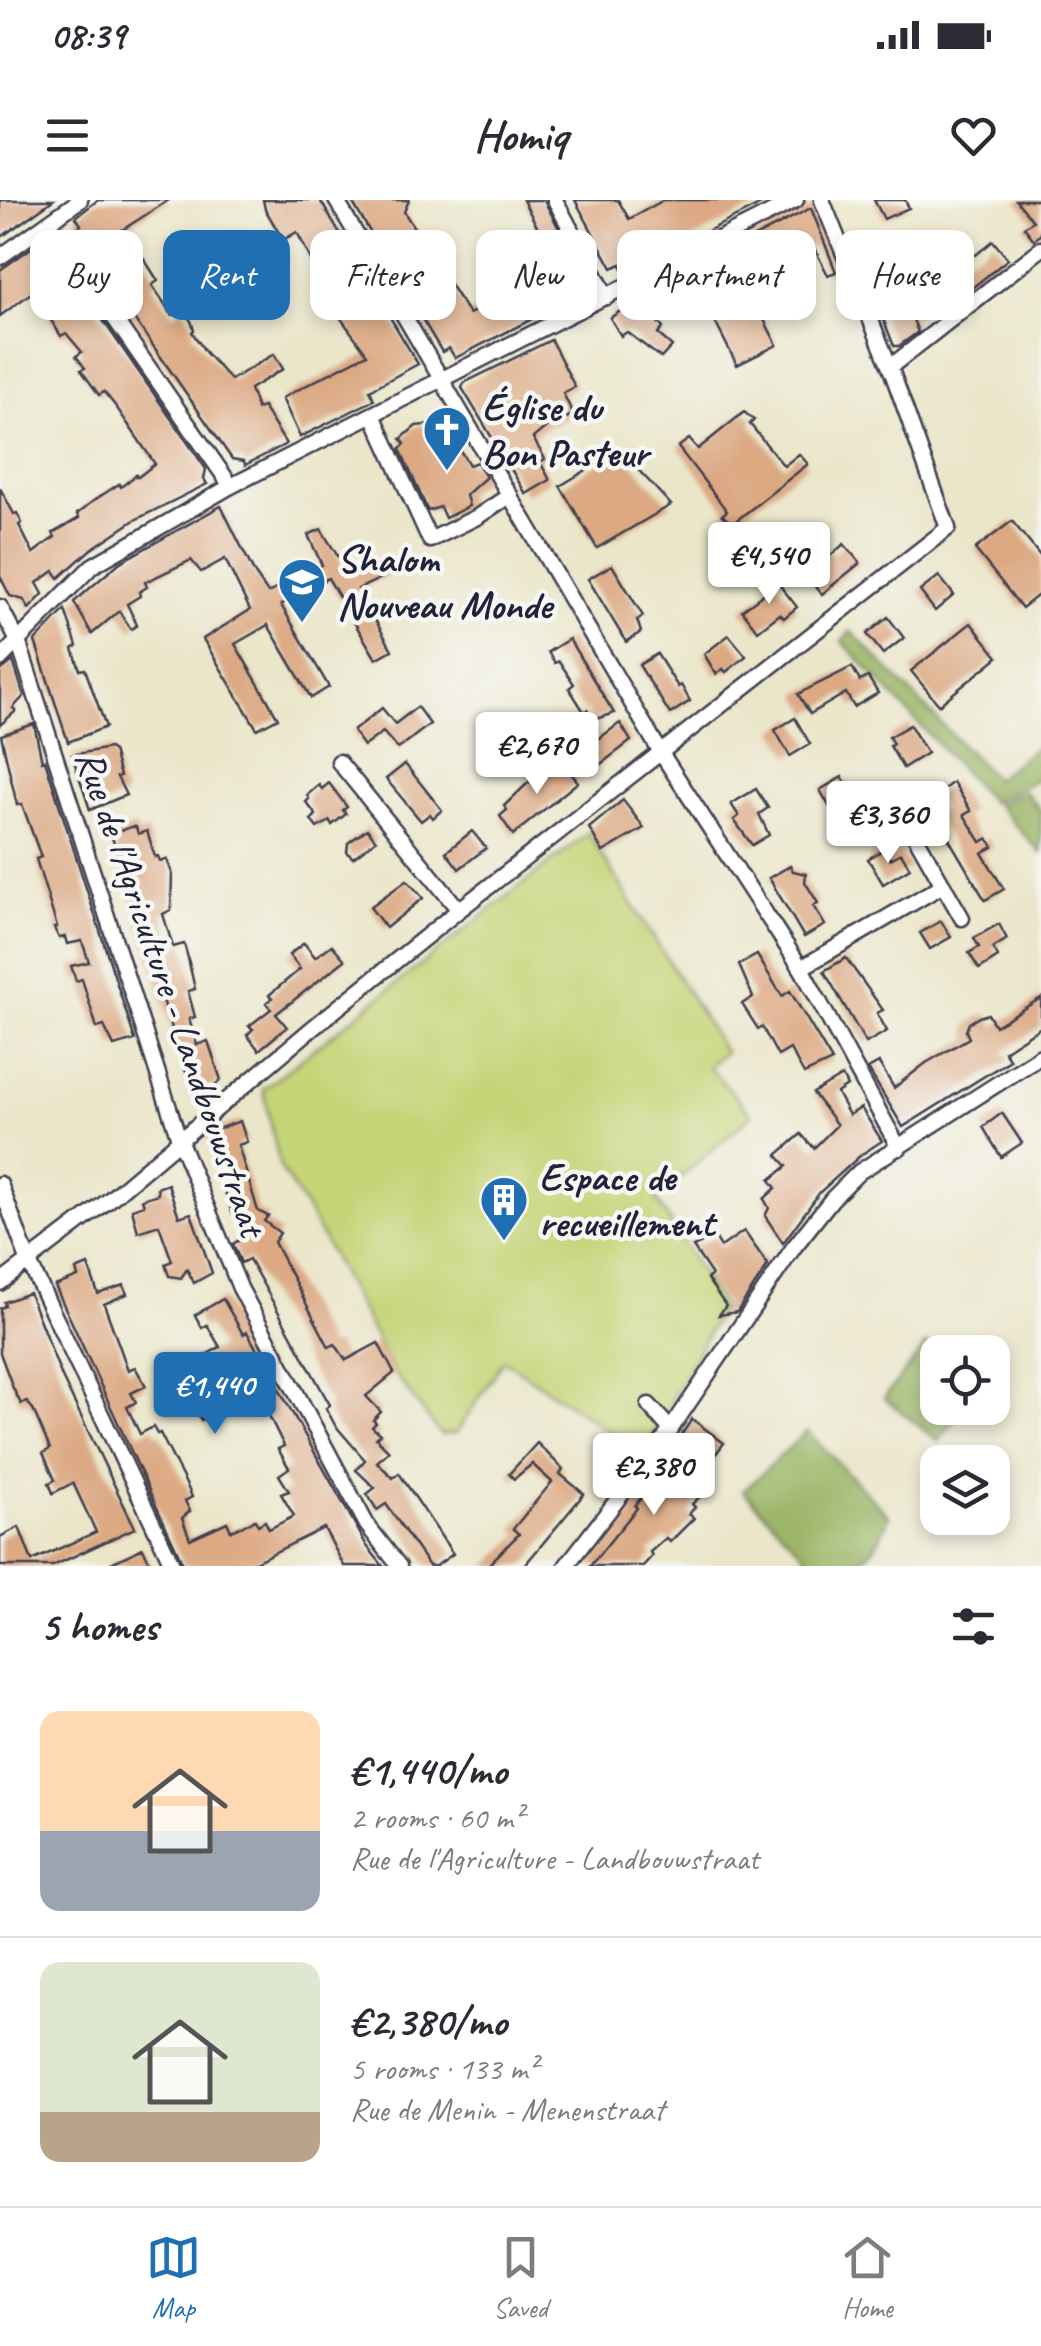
<!DOCTYPE html>
<meta charset="utf-8">
<style>
:root{--surface:#fff;--page:#f7f7f7;--text:#2b2b33;--muted:#7c7c81;--line:#e1e1e2;--accent:#1f6fb2}
body{margin:0;font-family:Caveat,sans-serif;background:var(--page);color:var(--text);height:100vh;display:flex;flex-direction:column;font-size:38px;white-space:nowrap}
*{box-sizing:border-box;margin:0}
p{font-size:32px;color:var(--muted)}
.icon{flex:none;width:55px;height:55px;fill:none;stroke:currentColor;stroke-width:2;stroke-linecap:round;stroke-linejoin:round}
.map{position:relative;height:1366px;overflow:hidden}
.details{display:flex;flex-direction:column;background:var(--surface);flex:1}
.details>*{flex:none}
.banner{position:absolute;left:30px;top:30px;width:982px;height:90px;display:flex;gap:20px}
.fabs{position:absolute;left:920px;top:1135px;display:grid;gap:20px}
.fabs a{display:grid;place-items:center;width:90px;height:90px;border-radius:20px;background:var(--surface);box-shadow:0 5px 15px #0003;font-size:50px}
.price{position:absolute;translate:-50% -85px;padding:0 22px;border-radius:10px;background:#fff;color:#222;font-size:32px;line-height:65px;filter:drop-shadow(0 2px 5px #0008)}
.price::after{content:'';position:absolute;left:50%;top:60px;width:30px;height:22px;margin-left:-15px;background:inherit;clip-path:polygon(0 0,100% 0,50% 100%)}
.price.active{background:var(--accent);color:#fff}
ul{padding:0;list-style:none}
li{display:flex;align-items:center;gap:30px;height:250px;padding:0 40px}
li+li{border-top:2px solid var(--line)}
li span{display:grid;place-items:center;flex:none;width:280px;height:200px;border-radius:20px;color:#555}
li>.icon{margin-inline-start:auto}
span .icon{width:120px;height:120px;fill:#fffc;stroke-width:1}
li b{font-size:42px}
h2{display:flex;justify-content:space-between;align-items:center;height:120px;padding:0 40px;font-size:42px}
.tag{padding:0 35px;border-radius:20px;background:var(--surface);box-shadow:0 5px 15px #0003;font-size:35px;line-height:90px}
.tag.active{background:var(--accent);color:#fff}
.status{display:flex;justify-content:space-between;align-items:center;height:70px;padding:0 50px;background:var(--surface);direction:ltr}
.status svg{height:28px;fill:currentColor}
header{display:flex;justify-content:space-between;align-items:center;height:130px;padding:0 40px;background:var(--surface);font-size:45px;font-weight:600}
.tab-bar{display:flex;justify-content:space-around;align-items:center;height:140px;border-top:2px solid var(--line);background:var(--surface);font-size:28px;color:var(--muted)}
.tab-bar a{display:grid;justify-items:center;gap:5px}
.tab-bar .active{color:var(--accent)}
.map>svg:first-child{display:block}
.green{fill:#c5d476;stroke:#747b58;stroke-width:2.5}
.forest{fill:#9cb667;stroke:#5f6c51;stroke-width:2.5}
.building{fill:#dca983}
.lines{fill:none;stroke-linecap:round;stroke-linejoin:round}
.minor-casing{stroke:#403f50;stroke-width:19}
.minor{stroke:#fff;stroke-width:14}
.labels{text-anchor:middle;dominant-baseline:central;stroke-width:9;stroke-linejoin:round;paint-order:stroke}
.poi-label{font-size:40px;font-weight:bold;fill:#22223b;stroke:#f6f6f2;text-anchor:start}
.street-label{font-size:40px;fill:#22223b;stroke:#f6f6f2}
</style>
<div class="status"><b>08:39</b><svg viewBox="0 0 49 12"><path d="M0 12V9h3v3zM5 12V6h3v6zM10 12V3h3v9zM15 12V0h3v12zM26 1h20v11H26zM47 4h2v5h-2z"/></svg></div>
<header><svg class="icon" aria-label="menu" viewBox="0 0 24 24"><path d="M4 6h16M4 12h16M4 18h16"/></svg>Homiq<svg class="icon" aria-label="heart" viewBox="0 0 24 24"><path d="M12 20l-8-8c-3-5 5-10 8-4 3-6 11-1 8 4z"/></svg></header>
<div class="map">
<svg width="1041" height="1366" viewBox="0 0 1041 1366">
<rect width="100%" height="100%" fill="#f6f6f2"/>
<filter id="ink" filterUnits="userSpaceOnUse"><feTurbulence type="fractalNoise" baseFrequency=".01" numOctaves="2"/><feDisplacementMap in="SourceGraphic" scale="20" xChannelSelector="R" yChannelSelector="G"/><feConvolveMatrix kernelMatrix="1 2 1 2 8 2 1 2 1" color-interpolation-filters="sRGB"/></filter>
<filter id="wash" filterUnits="userSpaceOnUse"><feTurbulence type="fractalNoise" baseFrequency=".0048" numOctaves="4" result="noise"/><feDisplacementMap in="SourceGraphic" scale="40" xChannelSelector="R" yChannelSelector="G"/><feGaussianBlur stdDeviation="2.25" result="paint"/><feColorMatrix in="noise" values="0 0 0 0 0 0 0 0 0 0 0 0 0 0 0 0 0 1.4 0 .05"/><feComposite in="paint" operator="in"/></filter>
<g filter="url(#wash)">
<rect width="100%" height="100%" fill="#ebe6ca"/>
<polygon class="green" points="588,633 725,852 708,866 752,915 656,999 722,1107 642,1254 504,1160 456,1233 441,1235 394,1173 313,1020 280,967 263,889"/>
<g class="forest">
<polygon points="851,431 995,579 1041,544 1041,577 992,603 842,441"/>
<polygon points="1024,591 1041,611 1041,653 997,605"/>
<polygon points="927,1144 937,1153 938,1208 966,1208 938,1241 884,1198"/>
<path d="M 807,1231 L 889,1316 C 872,1361 863,1366 816,1366 L 743,1291 Z"/>
</g>
<g id="blocks">
<g class="building">
<polygon points="0,0 53,0 0,38"/>
<polygon points="98,0 169,0 97,46 110,65 136,46 158,81 152,85 172,115 182,109 191,121 194,130 192,132 206,153 231,180 274,154 283,169 250,189 257,209 263,207 286,244 245,265 244,261 232,259 73,31 81,25 76,17"/>
<polygon points="263,0 320,0 418,164 370,190 374,200 300,237 282,198 367,154 326,98 323,91 326,89 297,32 283,40 265,9"/>
<polygon points="351,0 409,0 404,12 469,114 496,100 492,92 529,74 544,104 570,88 523,0 544,0 586,81 579,84 584,93 455,158 449,148 442,152"/>
<polygon points="575,0 618,0 629,19 664,0 769,0 625,73 621,64 612,68"/>
<polygon points="874,0 905,0 909,8 884,19"/>
<polygon points="1016,0 1041,0 1041,34 1034,40 1024,27 1033,21"/>
<polygon points="811,8 836,72 828,75 813,46 751,77 762,99 755,102 777,145 737,165 706,104 686,115 680,107 656,120 663,128 658,134 672,146 661,158 627,132 621,136 610,118 657,87"/>
<polygon points="993,41 1008,59 942,112 932,100 956,91 945,77 956,66 953,62 962,54 966,59 977,54"/>
<polygon points="37,44 57,74 0,116 0,70"/>
<polygon points="889,58 892,62 900,60 905,65 909,75 903,77 920,113 912,117 918,132 899,146 894,146 863,69"/>
<polygon points="73,77 206,269 204,279 207,284 133,321 90,350 59,378 54,371 37,383 43,394 29,409 24,400 10,396 0,376 0,288 14,314 17,313 22,323 19,325 33,353 55,337 53,333 79,318 77,314 93,301 119,284 121,287 136,275 138,277 155,264 117,208 104,192 99,195 81,170 85,168 76,156 82,152 66,133 61,136 47,114 54,109 52,105 63,97 57,88"/>
<polygon points="551,140 575,187 563,193 573,214 553,226 551,223 533,238 545,259 540,262 550,280 526,294 462,188 464,183"/>
<polygon points="744,212 754,220 750,224 784,266 799,254 808,264 732,324 722,315 727,311 678,247 689,239 698,249"/>
<polygon points="433,224 436,232 443,230 451,244 458,247 469,265 477,262 486,277 466,295 469,306 445,318 440,307 428,311 400,249 405,244 401,239 416,226"/>
<polygon points="620,250 671,305 597,348 560,286"/>
<polygon points="221,306 255,374 268,393 322,365 308,335 321,329 348,373 364,366 367,371 382,364 388,375 358,389 392,450 376,459 328,378 281,405 329,487 311,498 268,425 235,444 278,518 257,529 203,439 250,410 225,359 201,372 191,360 145,382 147,387 139,392 140,396 127,404 137,425 131,429 119,411 92,434 74,402 119,363"/>
<polygon points="1012,321 1041,357 1041,393 1022,408 975,349"/>
<polygon points="844,344 860,363 822,394 801,369 827,350 831,355"/>
<polygon points="612,365 643,416 637,420 641,432 626,442 588,379"/>
<polygon points="939,376 954,395 935,411 920,391"/>
<polygon points="778,383 797,407 784,418 780,414 758,431 742,410"/>
<polygon points="65,410 77,446 73,449 80,470 85,469 106,527 68,542 35,441"/>
<polygon points="888,417 904,438 883,454 867,434"/>
<polygon points="971,423 998,457 939,505 911,471"/>
<polygon points="729,435 746,456 726,472 723,469 716,474 704,454"/>
<polygon points="569,439 601,492 614,513 593,520 587,510 584,512 569,488 574,484 559,461 555,463 548,452"/>
<polygon points="657,454 678,487 681,485 690,501 670,514 639,465"/>
<polygon points="13,461 24,496 13,508 16,511 0,525 0,471"/>
<polygon points="852,467 860,481 868,477 878,493 854,507 846,493 810,514 798,494"/>
<polygon points="417,507 430,524 398,549 383,532 364,546 353,531 382,508 395,524"/>
<polygon points="795,518 810,544 790,556 775,530"/>
<polygon points="620,523 631,541 598,566 592,554 597,550 593,543"/>
<polygon points="34,524 42,561 45,560 135,840 114,846 104,826 97,828 82,779 76,781 71,766 89,762 82,741 67,744 65,737 59,738 54,728 57,727 36,659 41,657 22,604 17,605 1,535"/>
<polygon points="910,525 927,553 903,568 890,546 893,544 889,537"/>
<polygon points="109,548 113,551 120,576 117,577 126,595 90,610 72,555"/>
<polygon points="561,561 578,582 513,635 500,616 507,610 504,606 530,581 532,584"/>
<polygon points="405,564 442,610 433,618 430,614 421,621 386,579"/>
<polygon points="842,577 855,597 832,611 820,590"/>
<polygon points="953,582 971,611 964,615 981,642 988,638 993,647 982,653 1004,689 985,700 934,614 943,609 935,596"/>
<polygon points="329,583 347,607 343,610 346,614 332,625 330,621 317,628 311,620 316,615 306,602 309,599 307,595 319,585 322,589"/>
<polygon points="756,589 768,608 759,614 769,635 752,645 734,620 739,616 731,604"/>
<polygon points="623,600 644,628 603,652 589,628"/>
<polygon points="131,627 136,627 138,634 147,631 155,657 158,656 160,661 167,659 172,673 171,710 163,714 173,747 184,744 188,758 195,789 188,791 195,817 189,819 197,845 208,841 221,880 200,897 185,870 111,634"/>
<polygon points="367,629 376,640 353,658 347,652 348,643"/>
<polygon points="472,631 486,648 459,669 446,652"/>
<polygon points="884,649 890,659 901,653 910,668 883,684 868,659"/>
<polygon points="790,666 793,671 806,674 805,682 818,703 813,706 825,725 804,737 769,678"/>
<polygon points="407,680 423,698 386,728 370,707"/>
<polygon points="941,721 951,737 930,749 920,733"/>
<polygon points="999,724 1007,739 993,748 998,757 979,769 969,753 979,747 974,738"/>
<polygon points="304,743 315,757 332,745 345,760 276,814 287,827 259,850 247,835 253,829 249,826 271,809 266,803 272,798 269,795 300,769 289,755"/>
<polygon points="757,755 782,796 790,791 832,861 804,874 790,849 778,856 762,827 758,829 742,804 753,797 739,765"/>
<polygon points="846,758 883,810 877,813 887,831 866,843 824,771"/>
<polygon points="1041,798 1041,827 1004,851 1010,860 903,927 868,869 879,863 894,888 926,863 969,838 966,831 969,823 979,817 988,814 995,826"/>
<polygon points="842,876 847,886 837,893 849,915 861,908 882,941 862,954 820,992 783,1043 765,1016 769,1008 764,999 776,988 770,980 787,966 777,955 801,934 814,948 837,925 813,893"/>
<polygon points="1002,913 1022,943 1001,957 983,927"/>
<polygon points="240,921 247,942 238,945 258,1011 268,1016 264,1021 280,1033 274,1042 329,1147 335,1144 346,1160 378,1143 394,1173 366,1196 381,1212 373,1220 376,1223 372,1227 380,1234 376,1238 389,1251 377,1262 393,1278 399,1273 453,1354 436,1366 429,1366 386,1304 377,1310 367,1294 375,1288 356,1270 365,1260 335,1225 326,1208 330,1205 249,1059 241,1063 233,1044 248,1034 235,1012 232,1013 219,973 228,971 220,950 213,952 206,933"/>
<polygon points="168,984 179,1017 191,1013 212,1073 194,1083 187,1069 181,1078 169,1076 165,1064 172,1061 159,1025 138,1032 132,1009 144,1005 142,999 158,994 157,988"/>
<polygon points="744,1031 768,1065 737,1112 719,1115 726,1106 707,1079 712,1075 693,1047 715,1037 721,1047"/>
<polygon points="88,1065 98,1094 124,1085 127,1094 104,1104 128,1170 135,1167 146,1186 131,1193 136,1202 127,1207 140,1234 153,1227 157,1234 160,1233 188,1288 192,1297 185,1301 190,1311 182,1318 190,1339 227,1322 231,1331 255,1320 258,1325 265,1321 269,1329 294,1316 281,1294 289,1291 279,1275 289,1268 278,1249 284,1246 256,1189 201,1220 177,1171 220,1147 207,1125 202,1128 195,1115 223,1099 243,1134 247,1132 367,1346 383,1366 344,1366 324,1328 247,1366 184,1366 55,1086 78,1077 76,1070"/>
<polygon points="29,1093 62,1177 135,1328 53,1366 0,1366 0,1337 19,1327 32,1361 96,1332 73,1283 53,1293 49,1283 55,1280 43,1253 50,1249 33,1209 26,1201 21,1204 13,1188 0,1153 0,1108 5,1106 4,1102"/>
<polygon points="692,1219 724,1243 708,1264 676,1243"/>
<polygon points="537,1243 563,1269 560,1274 584,1294 524,1366 487,1366 519,1334 513,1329 552,1282 532,1264 514,1279 509,1274"/>
<polygon points="667,1255 705,1292 692,1304 695,1307 689,1314 694,1318 670,1342 666,1338 650,1352 652,1356 643,1366 590,1366 637,1308 635,1306 654,1280 651,1277"/>
<polygon points="143,1348 151,1366 105,1366"/>
</g>
</g>
</g>
<g filter="url(#ink)">
<use href="#blocks" fill-opacity="0" stroke="#403f50" stroke-width="2.5"/>
<g class="lines">
<g class="minor-casing">
<g id="minor">
<polyline points="336,0 661,553 801,768 899,948"/>
<polyline points="555,0 607,97"/>
<polyline points="48,23 231,286"/>
<polyline points="0,57 80,0"/>
<polyline points="890,167 1041,49"/>
<polyline points="373,215 430,340 477,317 510,295"/>
<polyline points="0,407 18,441 179,939 240,1088 367,1325 399,1366"/>
<polyline points="0,459 92,366 231,286 796,0"/>
<polyline points="339,562 459,710"/>
<polyline points="909,625 943,685"/>
<polyline points="801,768 943,685 962,718"/>
<polyline points="0,984 28,1060 173,1366"/>
<polyline points="0,1083 109,1000 309,831 459,710 948,328 893,175 822,0"/>
<polyline points="649,1205 671,1230"/>
<polyline points="566,1366 662,1242 794,1047 832,999 859,972 1041,856"/>
</g>
</g>
<use href="#minor" class="minor"/>
</g>
</g>
<defs>
<g id="church-pin" transform="scale(2.5)"><path d="M0 17L-7.5 6A9.5 9.5 0 1 1 7.5 6Z" fill="#1f6fb2" stroke="#f6f6f2"/><path d="M-1.2-6h2.4v3.5h3.3v2.4h-3.3V6h-2.4V-.1h-3.3v-2.4h3.3Z" fill="#fff"/></g>
<g id="school-pin" transform="scale(2.5)"><path d="M0 17L-7.5 6A9.5 9.5 0 1 1 7.5 6Z" fill="#1f6fb2" stroke="#f6f6f2"/><path d="M0-5L7-2L0 1L-7-2ZM-4 1L0 2.5L4 1V4Q0 6-4 4Z" fill="#fff"/></g>
<g id="building-pin" transform="scale(2.5)"><path d="M0 17L-7.5 6A9.5 9.5 0 1 1 7.5 6Z" fill="#1f6fb2" stroke="#f6f6f2"/><path d="M-4-6H4V6H1V3H-1V6H-4ZM-2.5-4.3h1.7v1.8h-1.7ZM.8-4.3h1.7v1.8H.8ZM-2.5-1h1.7V.8h-1.7ZM.8-1h1.7V.8H.8Z" fill="#fff"/></g>
</defs>
<g fill-rule="evenodd">
<use href="#church-pin" x="447" y="230"/>
<use href="#school-pin" x="302" y="382"/>
<use href="#building-pin" x="504" y="1000"/>
</g>
<g class="labels">
<g class="poi-label">
<text x="482" y="207">Église du<tspan x="482" dy="46">Bon Pasteur</tspan></text>
<text x="337" y="359">Shalom<tspan x="337" dy="46">Nouveau Monde</tspan></text>
<text x="539" y="977">Espace de<tspan x="539" dy="46">recueillement</tspan></text>
</g>
<g class="street-label">
<text transform="translate(171 793) rotate(71)">Rue de l'Agriculture - Landbouwstraat</text>
</g>
</g>
</svg>
<div class="fabs">
<a><svg class="icon" aria-label="locate" viewBox="0 0 24 24"><circle cx="12" cy="12" r="6"/><path d="M12 2v4M12 18v4M2 12h4M18 12h4"/></svg></a>
<a><svg class="icon" aria-label="layers" viewBox="0 0 24 24"><path d="M12 4l9 5-9 5-9-5zM3 14l9 5 9-5"/></svg></a>
</div>
<b class="price" style="left:769px;top:407px">€4,540</b>
<b class="price" style="left:537px;top:597px">€2,670</b>
<b class="price" style="left:888px;top:666px">€3,360</b>
<b class="price active" style="left:215px;top:1237px">€1,440</b>
<b class="price" style="left:654px;top:1318px">€2,380</b>
<div class="banner">
<a class="tag">Buy</a>
<a class="tag active">Rent</a>
<a class="tag">Filters</a>
<a class="tag">New</a>
<a class="tag">Apartment</a>
<a class="tag">House</a>
</div>
</div>
<section class="details">
<h2>5 homes<svg class="icon" aria-label="filters" viewBox="0 0 24 24"><path d="M4 7h16M4 17h16"/><circle cx="9" cy="7" r="2"/><circle cx="15" cy="17" r="2"/></svg></h2>
<ul>
<li><span style="background:linear-gradient(#ffd9b3 60%,#9aa5b1 0)"><svg class="icon" aria-label="home" viewBox="0 0 24 24"><path d="M3 11l9-7 9 7M6 9v11h12V9"/></svg></span><div><b>€1,440/mo</b><p>2 rooms · 60 m²</p><p>Rue de l'Agriculture - Landbouwstraat</p></div></li>
<li><span style="background:linear-gradient(#dfe7d0 75%,#b9a48a 0)"><svg class="icon" aria-label="home" viewBox="0 0 24 24"><path d="M3 11l9-7 9 7M6 9v11h12V9"/></svg></span><div><b>€2,380/mo</b><p>5 rooms · 133 m²</p><p>Rue de Menin - Menenstraat</p></div></li>
</ul>
</section>
<nav class="tab-bar">
<a class="active"><svg class="icon" aria-label="map" viewBox="0 0 24 24"><path d="M3 6l6-2 6 2 6-2v14l-6 2-6-2-6 2zM9 4v14M15 6v14"/></svg>Map</a>
<a><svg class="icon" aria-label="saved" viewBox="0 0 24 24"><path d="M7 4h10v16l-5-4-5 4z"/></svg>Saved</a>
<a><svg class="icon" aria-label="home" viewBox="0 0 24 24"><path d="M3 11l9-7 9 7M6 9v11h12V9"/></svg>Home</a>
</nav>
